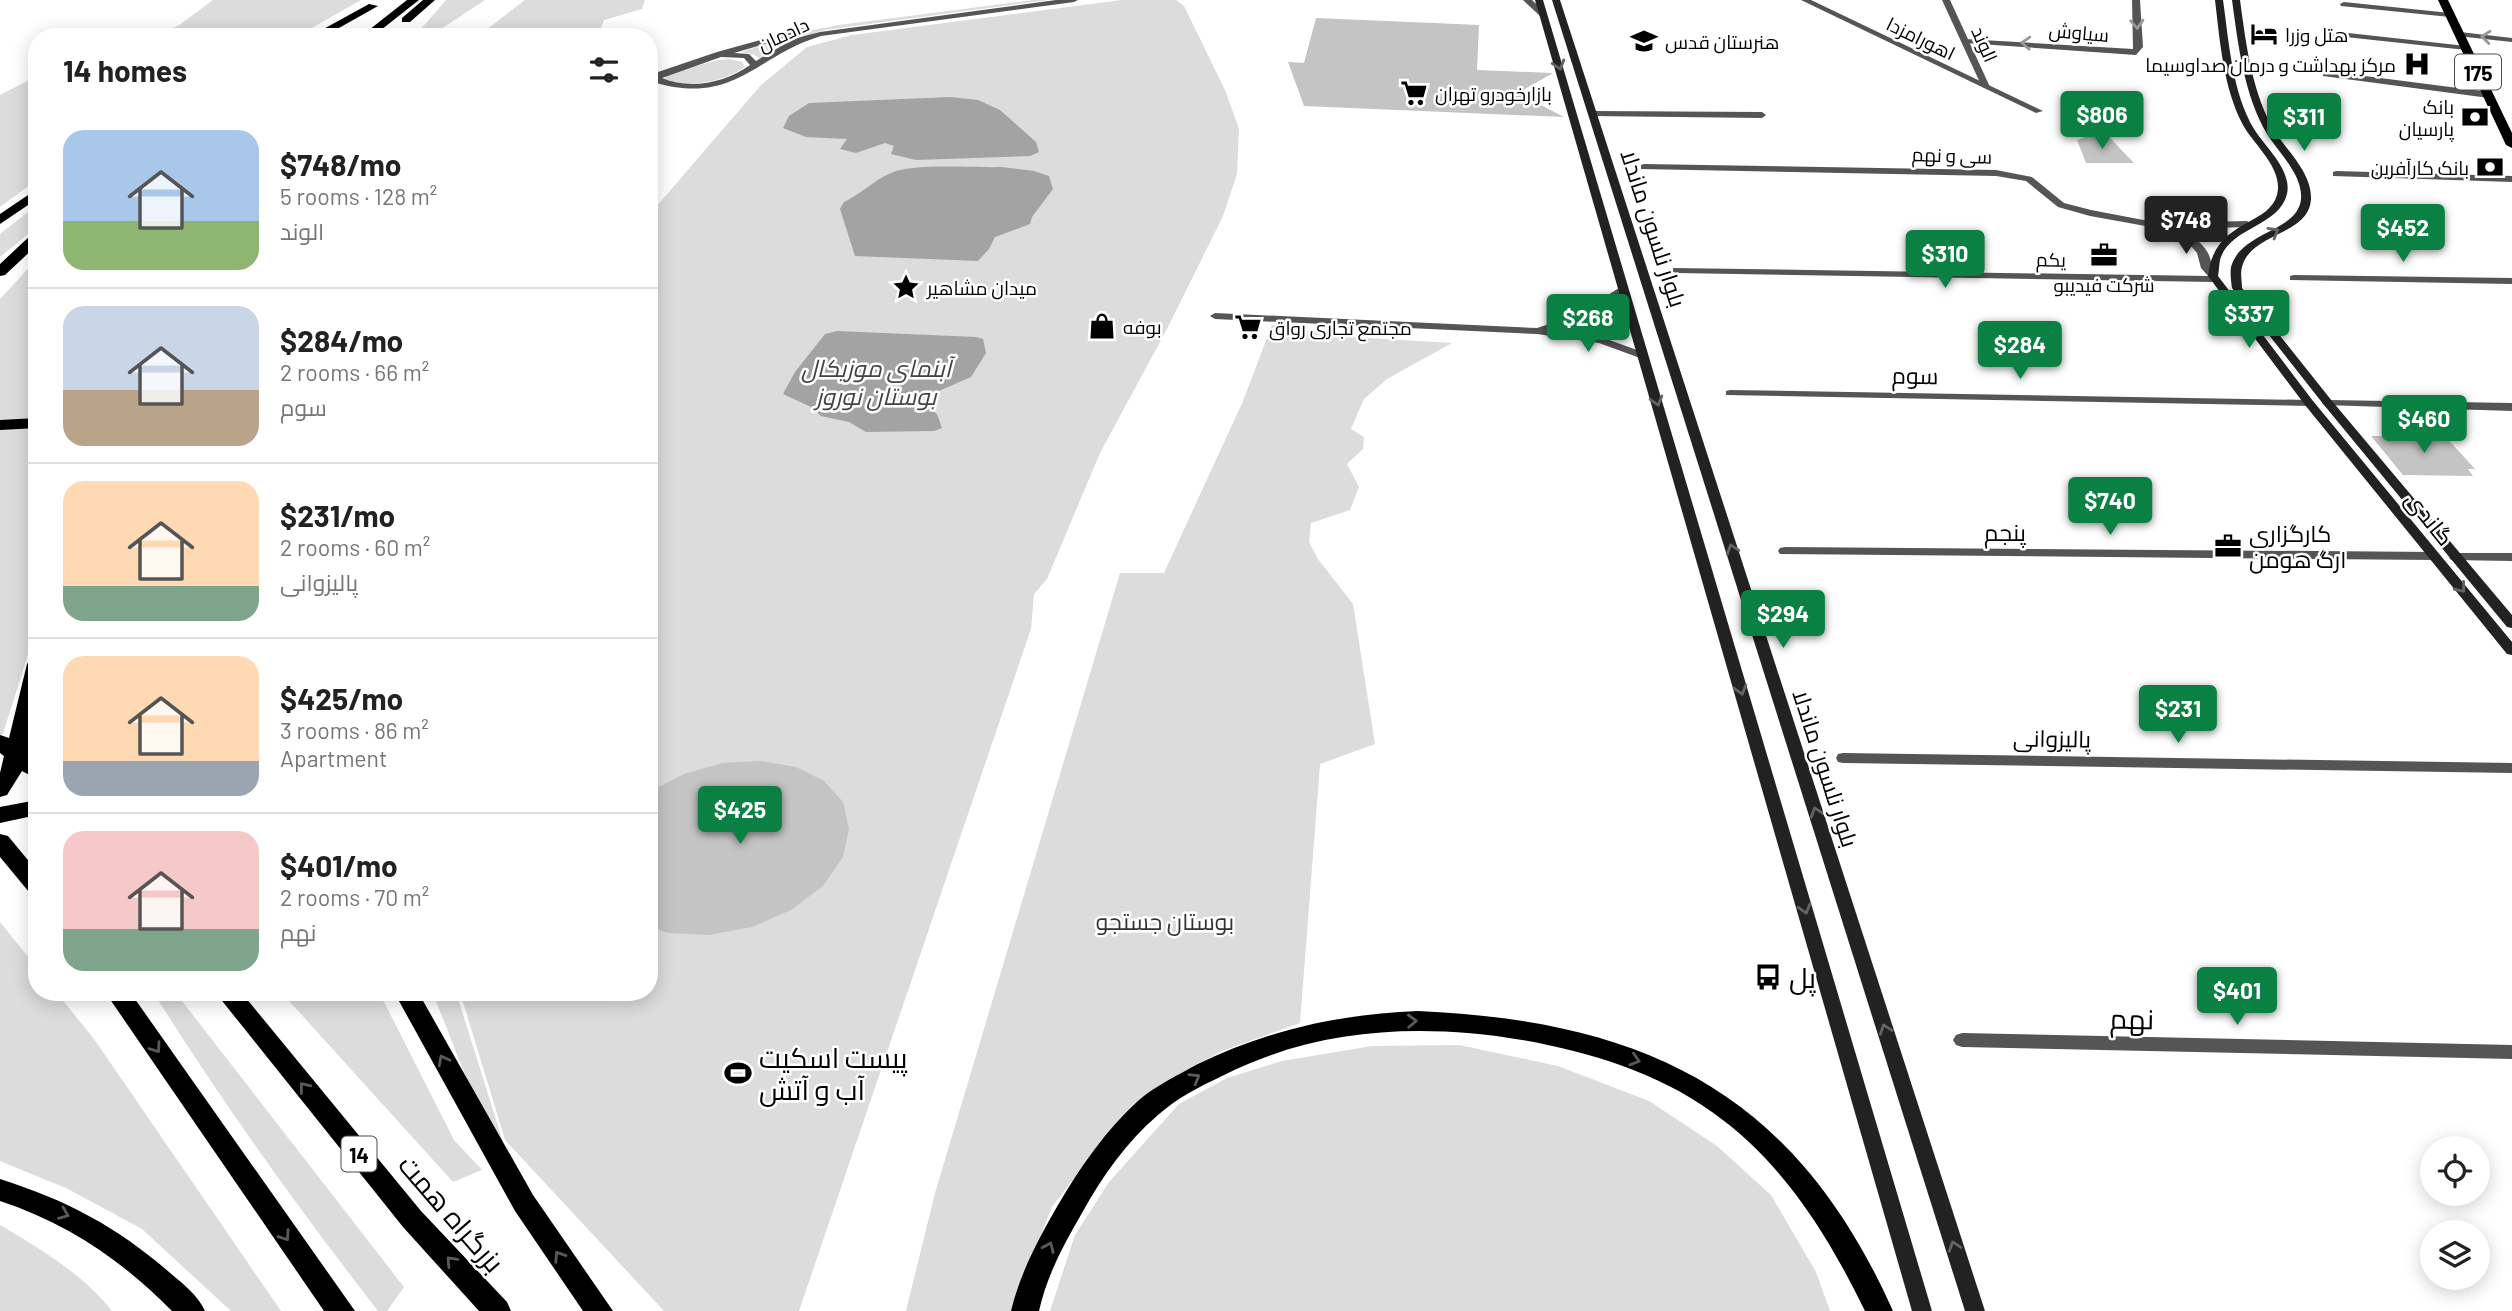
<!DOCTYPE html>
<meta charset="utf-8">
<style>
:root{--surface:#fff;--page:#f6f6f6;--text:#222;--muted:#767676;--line:#e0e0e0;--accent:#0b8043}
body{margin:0;font-family:Barlow,Cairo,sans-serif;background:var(--page);color:var(--text);height:100vh;display:flex;flex-direction:column;font-size:26px;white-space:nowrap}
*{box-sizing:border-box;margin:0}
p{font-size:23px;color:var(--muted)}
.icon{flex:none;width:38px;height:38px;fill:none;stroke:currentColor;stroke-width:2;stroke-linecap:round;stroke-linejoin:round}
.map{position:relative;flex:1;overflow:hidden}
.details{position:absolute;left:28px;top:28px;width:630px;height:973px;display:flex;flex-direction:column;background:var(--surface);border-radius:28px;box-shadow:0 4px 18px #0003}
.details>*{flex:none}
.tools{position:absolute;left:2420px;top:1136px;display:grid;gap:14px}
.tools a{display:grid;place-items:center;width:70px;height:70px;border-radius:50%;background:var(--surface);box-shadow:0 4px 18px #0003;font-size:35px}
.price{position:absolute;translate:-50% -60px;padding:0 16px;border-radius:7px;background:var(--accent);color:#fff;font-size:23px;line-height:46px;filter:drop-shadow(0 2px 4px #0008)}
.price::after{content:'';position:absolute;left:50%;top:42px;width:21px;height:16px;margin-left:-10px;background:inherit;clip-path:polygon(0 0,100% 0,50% 100%)}
.price.active{background:#222;color:#fff}
ul{padding:0;list-style:none}
li{display:flex;align-items:center;gap:21px;height:175px;padding:0 35px}
li+li{border-top:2px solid var(--line)}
li span{display:grid;place-items:center;flex:none;width:196px;height:140px;border-radius:21px;color:#555}
li>.icon{margin-inline-start:auto}
span .icon{width:84px;height:84px;fill:#fffc;stroke-width:1}
li b{font-size:30px}
h2{display:flex;justify-content:space-between;align-items:center;height:84px;padding:0 35px;font-size:30px}
.map>svg:first-child{display:block}
.green{fill:#dcdcdc}
.water{fill:#a3a3a3}
.building{fill:#c4c4c4}
.lines{fill:none;stroke-linecap:round;stroke-linejoin:round}
.minor{fill:#555;fill-rule:evenodd}
.tertiary{fill:#555;fill-rule:evenodd}
.secondary{fill:#222;fill-rule:evenodd}
.primary{fill:#000;fill-rule:evenodd}
.trunk{fill:#000;fill-rule:evenodd}
.oneway{stroke:#999}
.oneway2{stroke:#646464}
.oneway3{stroke:#595959}
.labels{text-anchor:middle;dominant-baseline:central;stroke-width:5;stroke-linejoin:round;paint-order:stroke}
.far-street-label{font-size:19px;fill:#000;stroke:#fff}
.far-poi-label{font-size:19px;fill:#000;stroke:#fff;text-anchor:start}
.shield{fill:#fff;stroke:#4c4c4c;stroke-width:2}
.shield-label{font-size:21px;font-weight:bold;fill:#000}
.street-label{font-size:23px;fill:#000;stroke:#fff}
.poi-label{font-size:23px;fill:#000;stroke:#fff;text-anchor:start}
.park-label{font-size:23px;fill:#333;stroke:#fff}
.water-label{font-size:24px;font-style:italic;fill:#444;stroke:#fff}
.near-poi-label{font-size:28px;fill:#000;stroke:#fff;text-anchor:start}
.near-street-label{font-size:28px;fill:#000;stroke:#fff}
</style>
<div class="map">
<svg width="2512" height="1311" viewBox="0 0 2512 1311">
<rect width="100%" height="100%" fill="#fff"/>
<g class="green">
<polygon points="213,0 361,0 296,37 148,37 178,26"/>
<polygon points="446,0 485,0 429,37 414,37"/>
<polygon points="525,0 645,0 642,9 604,20 599,33 594,37 477,37"/>
<polygon points="1033,0 1048,0 825,30 785,42 760,59 753,54 741,52 813,30 839,25"/>
<polygon points="1122,0 1176,0 1184,6 1225,90 1239,129 1237,174 1223,216 1167,329 1100,453 1047,579 1034,594 1031,629 799,1311 664,1311 505,1140 460,992 649,992 649,215 761,85 807,47 852,35"/>
<path d="M 730,59 L 742,62 L 745,67 C 725,81 688,90 665,79 L 667,74 L 718,60 Z"/>
<polygon points="37,76 37,180 0,207 0,95"/>
<polygon points="37,205 37,227 0,257 0,234"/>
<polygon points="37,259 37,626 0,743 0,299"/>
<polygon points="1272,325 1351,337 1452,343 1387,379 1364,399 1351,429 1364,437 1363,449 1347,464 1359,487 1350,510 1311,523 1309,542 1318,559 1353,604 1375,744 1320,764 1300,1023 1222,1051 1164,1084 1090,1158 1052,1207 1011,1311 906,1311 935,1193 1120,573 1164,573 1243,401"/>
<polygon points="0,922 37,968 37,992 56,992 94,1039 281,1311 231,1311 142,1229 68,1189 0,1161"/>
<path d="M 153,992 L 175,992 L 404,1287 L 387,1311 L 378,1311 C 298,1208 222,1102 153,992 Z"/>
<polygon points="281,992 379,992 454,1140 482,1170 453,1182"/>
<path d="M 432,992 L 456,992 L 503,1142 C 469,1098 454,1042 432,992 Z"/>
<polygon points="1459,1045 1558,1066 1649,1101 1717,1146 1771,1195 1816,1272 1830,1311 1050,1311 1075,1235 1109,1182 1179,1104 1227,1078 1282,1061 1372,1046"/>
<path d="M 0,1225 C 39,1248 83,1274 112,1311 L 0,1311 Z"/>
</g>
<g class="water">
<polygon points="950,97 978,100 1000,110 1036,142 1039,152 1030,156 916,160 891,154 894,146 885,143 856,153 840,149 847,139 806,137 783,128 789,116 809,103"/>
<path d="M 1001,167 L 1034,171 L 1049,176 L 1053,189 L 1032,217 L 1030,224 L 995,237 L 989,249 L 978,261 L 855,256 L 840,209 L 844,202 C 861,194 874,180 891,173 C 913,163 974,168 1001,167 Z"/>
<polygon points="837,331 976,337 983,339 986,353 971,377 923,398 921,403 937,414 942,428 934,431 866,432 849,422 821,416 811,407 783,394 795,372 825,334"/>
</g>
<g class="building">
<polygon points="1316,18 1479,25 1477,70 1553,73 1518,93 1564,117 1304,106 1288,62 1304,63"/>
<polygon points="2100,135 2111,139 2134,163 2086,163 2077,140 2088,136"/>
<polygon points="2427,435 2444,435 2475,469 2468,469 2473,476 2403,475 2371,436"/>
<polygon points="761,761 796,767 824,781 843,802 849,829 843,857 823,886 791,910 752,927 709,935 668,933 649,926 649,792 684,774 722,763"/>
</g>
<g class="lines">
<g class="minor">
<polygon points="1801,0 1811,0 2043,111 2036,113"/>
<polygon points="2132,0 2140,0 2143,47 2136,55 1965,43 1961,41 1965,39 2133,49"/>
<polygon points="2344,2 2450,13 2454,15 2450,17 2341,6 2340,4"/>
<polygon points="2330,31 2466,46 2470,48 2466,50 2327,35 2327,31"/>
<polygon points="2460,32 2512,38 2512,42 2457,36 2457,32"/>
<polygon points="2326,71 2489,92 2493,95 2489,98 2323,76 2323,72"/>
<polygon points="1594,111 1762,112 1766,115 1762,118 1591,116 1591,112"/>
<path d="M 1644,164 L 1996,170 L 2032,177 L 2064,203 L 2091,210 L 2159,223 L 2247,221 L 2252,224 L 2247,227 L 2175,229 C 2188,234 2201,240 2208,253 C 2212,261 2211,267 2217,274 L 2216,276 L 2219,279 L 2214,282 L 1677,273 L 1673,272 L 1673,268 L 2208,276 L 2201,268 L 2197,253 L 2190,245 L 2162,229 L 2090,216 L 2058,207 L 2026,181 L 1996,176 L 1641,169 L 1641,165 Z"/>
<polygon points="2336,171 2512,176 2512,182 2333,176 2333,172"/>
<polygon points="2294,275 2512,278 2512,284 2290,280 2290,276"/>
<polygon points="1730,390 2309,400 2315,403 2309,406 1726,395 1726,391"/>
<polygon points="2328,400 2512,403 2512,411 2324,405 2322,403"/>
<polygon points="1785,547 2434,552 2441,556 2434,560 1780,554 1778,551 1780,548"/>
<polygon points="2456,553 2512,553 2512,561 2451,560 2449,557"/>
<polygon points="1843,753 2512,763 2512,773 1843,763 1838,762 1836,758 1838,754"/>
<polygon points="1962,1033 2512,1045 2512,1059 1962,1047 1956,1045 1953,1040 1956,1035"/>
</g>
<g class="tertiary">
<path d="M 1056,0 L 1078,0 L 1074,2 L 821,36 C 755,56 735,105 656,83 L 653,78 L 658,72 L 717,52 L 807,27 L 810,27 L 810,31 L 734,53 L 749,54 L 756,61 L 793,39 L 820,32 ZM 721,57 L 744,58 L 750,65 C 725,83 690,90 662,78 Z"/>
<polygon points="1523,0 1532,0 1547,14 1540,16"/>
<polygon points="1942,0 1950,0 1990,87 1989,89 1982,87"/>
<polygon points="1624,285 1628,286 1628,290 1582,320 1551,330 1601,337 1648,354 1648,358 1640,358 1599,343 1537,334 1215,319 1210,316 1215,313 1537,328 1574,316"/>
</g>
<g class="secondary">
<polygon points="1535,0 1543,0 1932,1311 1912,1311"/>
<polygon points="1552,0 1560,0 1985,1311 1965,1311"/>
<path d="M 2215,0 L 2223,0 C 2229,42 2232,92 2254,129 C 2266,148 2292,170 2287,194 C 2279,227 2229,227 2220,260 C 2219,265 2219,271 2218,276 L 2313,401 L 2512,642 L 2512,655 L 2507,654 L 2305,405 L 2208,276 C 2214,219 2268,227 2277,195 C 2284,169 2254,145 2243,125 C 2223,87 2220,41 2215,0 Z"/>
<path d="M 2232,0 L 2240,0 C 2246,44 2252,95 2276,133 C 2289,153 2312,174 2311,199 C 2309,236 2251,232 2242,267 C 2240,273 2242,281 2242,288 L 2332,401 L 2512,615 L 2512,628 L 2507,627 L 2324,405 L 2232,288 C 2231,281 2230,273 2231,267 C 2241,231 2298,232 2301,199 C 2303,175 2279,153 2267,134 C 2244,95 2238,44 2232,0 Z"/>
</g>
<polygon class="primary" points="2438,0 2448,0 2512,133 2512,148 2506,145"/>
<g class="trunk">
<polygon points="407,0 419,0 372,37 360,37"/>
<polygon points="423,0 435,0 410,22 402,22 402,18"/>
<polygon points="369,4 378,6 323,37 309,37"/>
<polygon points="37,189 37,199 0,224 0,214"/>
<polygon points="37,233 37,245 5,275 0,276 0,264 32,234"/>
<polygon points="37,418 37,428 0,430 0,420"/>
<polygon points="37,658 37,706 32,725 37,724 37,747 31,756 37,761 37,779 22,771 7,795 0,797 0,773 4,756 0,753 0,735 9,738 27,664 30,660"/>
<polygon points="37,800 37,815 0,823 0,807"/>
<polygon points="0,834 8,836 37,871 37,894 29,892 0,857"/>
<polygon points="105,992 130,992 355,1311 324,1311"/>
<polygon points="215,992 241,992 421,1211 507,1302 511,1311 479,1311 403,1227"/>
<polygon points="394,992 418,992 533,1195 613,1311 583,1311 515,1211"/>
<path d="M 1418,1011 C 1649,1021 1796,1094 1893,1311 L 1865,1311 C 1828,1235 1782,1161 1712,1112 C 1656,1072 1589,1052 1522,1040 C 1419,1023 1316,1028 1222,1076 C 1199,1087 1177,1098 1158,1115 C 1126,1142 1102,1177 1082,1213 C 1064,1244 1047,1275 1039,1311 L 1011,1311 C 1020,1273 1039,1238 1058,1205 C 1081,1166 1106,1130 1139,1100 C 1157,1085 1178,1075 1198,1064 C 1268,1030 1340,1014 1418,1011 Z"/>
<path d="M 0,1179 C 66,1200 116,1226 169,1272 C 182,1283 198,1295 205,1311 L 172,1311 C 123,1261 67,1223 0,1201 Z"/>
</g>
</g>
<defs><path id="oneway-chevron" d="M-2-3.5L2.5 0L-2 3.5" fill="none" stroke-width="1.6" stroke-linecap="round" stroke-linejoin="round" transform="scale(1.75)"/></defs>
<g class="oneway">
<use href="#oneway-chevron" transform="translate(2137 24) rotate(87)"/>
<use href="#oneway-chevron" transform="translate(2486 37) rotate(-174)"/>
<use href="#oneway-chevron" transform="translate(2026 43) rotate(-177)"/>
</g>
<g class="oneway2">
<use href="#oneway-chevron" transform="translate(1559 65) rotate(73)"/>
<use href="#oneway-chevron" transform="translate(2274 232) rotate(-30)"/>
<use href="#oneway-chevron" transform="translate(1657 401) rotate(74)"/>
<use href="#oneway-chevron" transform="translate(1732 549) rotate(-108)"/>
<use href="#oneway-chevron" transform="translate(2461 588) rotate(51)"/>
<use href="#oneway-chevron" transform="translate(1741 690) rotate(74)"/>
<use href="#oneway-chevron" transform="translate(1816 812) rotate(-108)"/>
<use href="#oneway-chevron" transform="translate(1805 909) rotate(74)"/>
<use href="#oneway-chevron" transform="translate(1885 1029) rotate(-108)"/>
<use href="#oneway-chevron" transform="translate(1954 1246) rotate(-108)"/>
</g>
<g class="oneway3">
<use href="#oneway-chevron" transform="translate(1412 1021) rotate(-2)"/>
<use href="#oneway-chevron" transform="translate(156 1048) rotate(55)"/>
<use href="#oneway-chevron" transform="translate(443 1060) rotate(-118)"/>
<use href="#oneway-chevron" transform="translate(1635 1060) rotate(17)"/>
<use href="#oneway-chevron" transform="translate(1195 1078) rotate(-31)"/>
<use href="#oneway-chevron" transform="translate(304 1087) rotate(-129)"/>
<use href="#oneway-chevron" transform="translate(64 1214) rotate(22)"/>
<use href="#oneway-chevron" transform="translate(285 1236) rotate(55)"/>
<use href="#oneway-chevron" transform="translate(1049 1247) rotate(-66)"/>
<use href="#oneway-chevron" transform="translate(559 1256) rotate(-123)"/>
<use href="#oneway-chevron" transform="translate(451 1261) rotate(-133)"/>
</g>
<defs>
<g id="hotel-bare" transform="scale(2.1)"><path d="M-6-4.5h1.5V1H6V5H4.5V3h-9V5H-6ZM-4 0a1.8 1.8 0 1 1 3.6 0ZM.5 0V-2.5h3Q6-2.5 6 0Z" fill="#000" stroke="#fff" stroke-width="2.5" paint-order="stroke"/></g>
<g id="school-bare" transform="scale(2.1)"><path d="M0-5L7-2L0 1L-7-2ZM-4 1L0 2.5L4 1V4Q0 6-4 4Z" fill="#000" stroke="#fff" stroke-width="2.5" paint-order="stroke"/></g>
<g id="hospital-bare" transform="scale(2.1)"><path d="M-5-5h3v3.5h4V-5h3V5h-3V1.5h-4V5h-3Z" fill="#000" stroke="#fff" stroke-width="2.5" paint-order="stroke"/></g>
<g id="supermarket-bare" transform="scale(2.1)"><path d="M-6-5.5h2.5l.6 2H6L4.5 2H-2.5L-4.4-4H-6ZM-1.5 3.2a1.3 1.3 0 1 0 .1 0ZM3 3.2a1.3 1.3 0 1 0 .1 0Z" fill="#000" stroke="#fff" stroke-width="2.5" paint-order="stroke"/></g>
<g id="bank-bare" transform="scale(2.1)"><path d="M-6-4H6V4H-6ZM0-2.3a2.3 2.3 0 1 0 0 4.6a2.3 2.3 0 1 0 0-4.6Z" fill="#000" stroke="#fff" stroke-width="2.5" paint-order="stroke"/></g>
<g id="office-bare" transform="scale(2.1)"><path d="M-6-3h4V-5.5h4V-3h4V5H-6ZM-1-4.5V-3h2v-1.5ZM-6 0V1H6V0Z" fill="#000" stroke="#fff" stroke-width="2.5" paint-order="stroke"/></g>
<g id="sight-bare" transform="scale(2.1)"><path d="M0-6L1.8-2.2L6-1.7L2.9 1.2L3.7 5.4L0 3.3L-3.7 5.4L-2.9 1.2L-6-1.7L-1.8-2.2Z" fill="#000" stroke="#fff" stroke-width="2.5" paint-order="stroke"/></g>
<g id="shop-bare" transform="scale(2.1)"><path d="M-5-2.5h2.3a2.7 3.5 0 0 1 5.4 0H5L5.5 6h-11ZM-1.5-2.5h3a1.5 2.3 0 0 0-3 0Z" fill="#000" stroke="#fff" stroke-width="2.5" paint-order="stroke"/></g>
<g id="bus-bare" transform="scale(2.1)"><path d="M-5-6H5V4H4V6H2V4H-2V6H-4V4H-5ZM-3.5-4V0h7V-4ZM-3.5 1.2v1.5H-2V1.2ZM2 1.2v1.5H3.5V1.2Z" fill="#000" stroke="#fff" stroke-width="2.5" paint-order="stroke"/></g>
<g id="stadium-bare" transform="scale(2.1)"><path d="M0-5a6.5 5 0 1 0 0 10a6.5 5 0 1 0 0-10ZM-3.5-1.8h7v3.6h-7Z" fill="#000" stroke="#fff" stroke-width="2.5" paint-order="stroke"/></g>
</defs>
<g fill-rule="evenodd">
<use href="#hotel-bare" x="2264" y="34"/>
<use href="#school-bare" x="1644" y="41"/>
<use href="#hospital-bare" x="2417" y="64"/>
<use href="#supermarket-bare" x="1414" y="93"/>
<use href="#bank-bare" x="2475" y="117"/>
<use href="#bank-bare" x="2490" y="167"/>
<use href="#office-bare" x="2104" y="255"/>
<use href="#sight-bare" x="906" y="287"/>
<use href="#shop-bare" x="1102" y="326"/>
<use href="#supermarket-bare" x="1248" y="327"/>
<use href="#office-bare" x="2228" y="546"/>
<use href="#bus-bare" x="1768" y="977"/>
<use href="#stadium-bare" x="738" y="1073"/>
</g>
<g class="labels">
<g class="far-street-label">
<text transform="translate(2079 32) rotate(5)">سیاوش</text>
<text transform="translate(783 34) rotate(-25)">دادمان</text>
<text transform="translate(1921 38) rotate(26)">اهورامزدا</text>
<text transform="translate(1985 44) rotate(66)">الوند</text>
<text transform="translate(1952 155) rotate(2)">سی و نهم</text>
<text transform="translate(2051 259) rotate(1)">یکم</text>
</g>
<g class="far-poi-label">
<text x="2285" y="34">هتل وزرا</text>
<text x="1665" y="41">هنرستان قدس</text>
<text x="2396" y="64" text-anchor="end">مرکز بهداشت و درمان صداوسیما</text>
<text x="1435" y="93">بازارخودرو تهران</text>
<text x="2454" y="106" text-anchor="end">بانک<tspan x="2454" dy="22">پارسیان</tspan></text>
<text x="2469" y="167" text-anchor="end">بانک کارآفرین</text>
<text x="2104" y="284" text-anchor="middle">شرکت فیدیبو</text>
<text x="927" y="287">میدان مشاهیر</text>
<text x="1123" y="326">بوفه</text>
<text x="1269" y="327">مجتمع تجاری رواق</text>
</g>
<g class="shield">
<rect x="2455" y="54.5" width="46" height="35" rx="5"/>
<rect x="341.5" y="1136.5" width="35" height="35" rx="5"/>
</g>
<g class="shield-label">
<text x="2478" y="72">175</text>
<text x="359" y="1154">14</text>
</g>
<g class="street-label">
<text transform="translate(1654 228) rotate(72)">بلوار نلسون ماندلا</text>
<text transform="translate(1915 375) rotate(1)">سوم</text>
<text transform="translate(2430 518) rotate(51)">گاندی</text>
<text x="2005" y="532">پنجم</text>
<text transform="translate(2052 738) rotate(1)">پالیزوانی</text>
<text transform="translate(1826 768) rotate(72)">بلوار نلسون ماندلا</text>
</g>
<g class="poi-label">
<text x="2249" y="533">کارگزاری<tspan x="2249" dy="26">ارگ هومن</tspan></text>
</g>
<g class="park-label">
<text x="1165" y="921">بوستان جستجو</text>
</g>
<g class="water-label">
<text x="876" y="367">آبنمای موزیکال<tspan x="876" dy="28">بوستان نوروز</tspan></text>
</g>
<g class="near-poi-label">
<text x="1789" y="977">پل</text>
<text x="759" y="1057">پیست اسکیت<tspan x="759" dy="32">آب و آتش</tspan></text>
</g>
<g class="near-street-label">
<text transform="translate(2132 1018) rotate(1)">نهم</text>
<text transform="translate(452 1213) rotate(49)">بزرگراه همت</text>
</g>
</g>
</svg>
<div class="tools">
<a><svg class="icon" aria-label="locate" viewBox="0 0 24 24"><circle cx="12" cy="12" r="6"/><path d="M12 2v4M12 18v4M2 12h4M18 12h4"/></svg></a>
<a><svg class="icon" aria-label="layers" viewBox="0 0 24 24"><path d="M12 4l9 5-9 5-9-5zM3 14l9 5 9-5"/></svg></a>
</div>
<b class="price" style="left:2102px;top:151px">$806</b>
<b class="price" style="left:2304px;top:153px">$311</b>
<b class="price active" style="left:2186px;top:256px">$748</b>
<b class="price" style="left:2403px;top:264px">$452</b>
<b class="price" style="left:1945px;top:290px">$310</b>
<b class="price" style="left:2249px;top:350px">$337</b>
<b class="price" style="left:1588px;top:354px">$268</b>
<b class="price" style="left:2020px;top:381px">$284</b>
<b class="price" style="left:2424px;top:455px">$460</b>
<b class="price" style="left:2110px;top:537px">$740</b>
<b class="price" style="left:1783px;top:650px">$294</b>
<b class="price" style="left:2178px;top:745px">$231</b>
<b class="price" style="left:740px;top:846px">$425</b>
<b class="price" style="left:2237px;top:1027px">$401</b>
<section class="details">
<h2>14 homes<svg class="icon" aria-label="filters" viewBox="0 0 24 24"><path d="M4 7h16M4 17h16"/><circle cx="9" cy="7" r="2"/><circle cx="15" cy="17" r="2"/></svg></h2>
<ul>
<li><span style="background:linear-gradient(#a9c7e8 65%,#8fb573 0)"><svg class="icon" aria-label="home" viewBox="0 0 24 24"><path d="M3 11l9-7 9 7M6 9v11h12V9"/></svg></span><div><b>$748/mo</b><p>5 rooms · 128 m²</p><p>الوند</p></div></li>
<li><span style="background:linear-gradient(#c9d6e8 60%,#b9a48a 0)"><svg class="icon" aria-label="home" viewBox="0 0 24 24"><path d="M3 11l9-7 9 7M6 9v11h12V9"/></svg></span><div><b>$284/mo</b><p>2 rooms · 66 m²</p><p>سوم</p></div></li>
<li><span style="background:linear-gradient(#ffd9b3 75%,#7fa58c 0)"><svg class="icon" aria-label="home" viewBox="0 0 24 24"><path d="M3 11l9-7 9 7M6 9v11h12V9"/></svg></span><div><b>$231/mo</b><p>2 rooms · 60 m²</p><p>پالیزوانی</p></div></li>
<li><span style="background:linear-gradient(#ffd9b3 75%,#9aa5b1 0)"><svg class="icon" aria-label="home" viewBox="0 0 24 24"><path d="M3 11l9-7 9 7M6 9v11h12V9"/></svg></span><div><b>$425/mo</b><p>3 rooms · 86 m²</p><p>Apartment</p></div></li>
<li><span style="background:linear-gradient(#f6c9c9 70%,#7fa58c 0)"><svg class="icon" aria-label="home" viewBox="0 0 24 24"><path d="M3 11l9-7 9 7M6 9v11h12V9"/></svg></span><div><b>$401/mo</b><p>2 rooms · 70 m²</p><p>نهم</p></div></li>
</ul>
</section>
</div>
